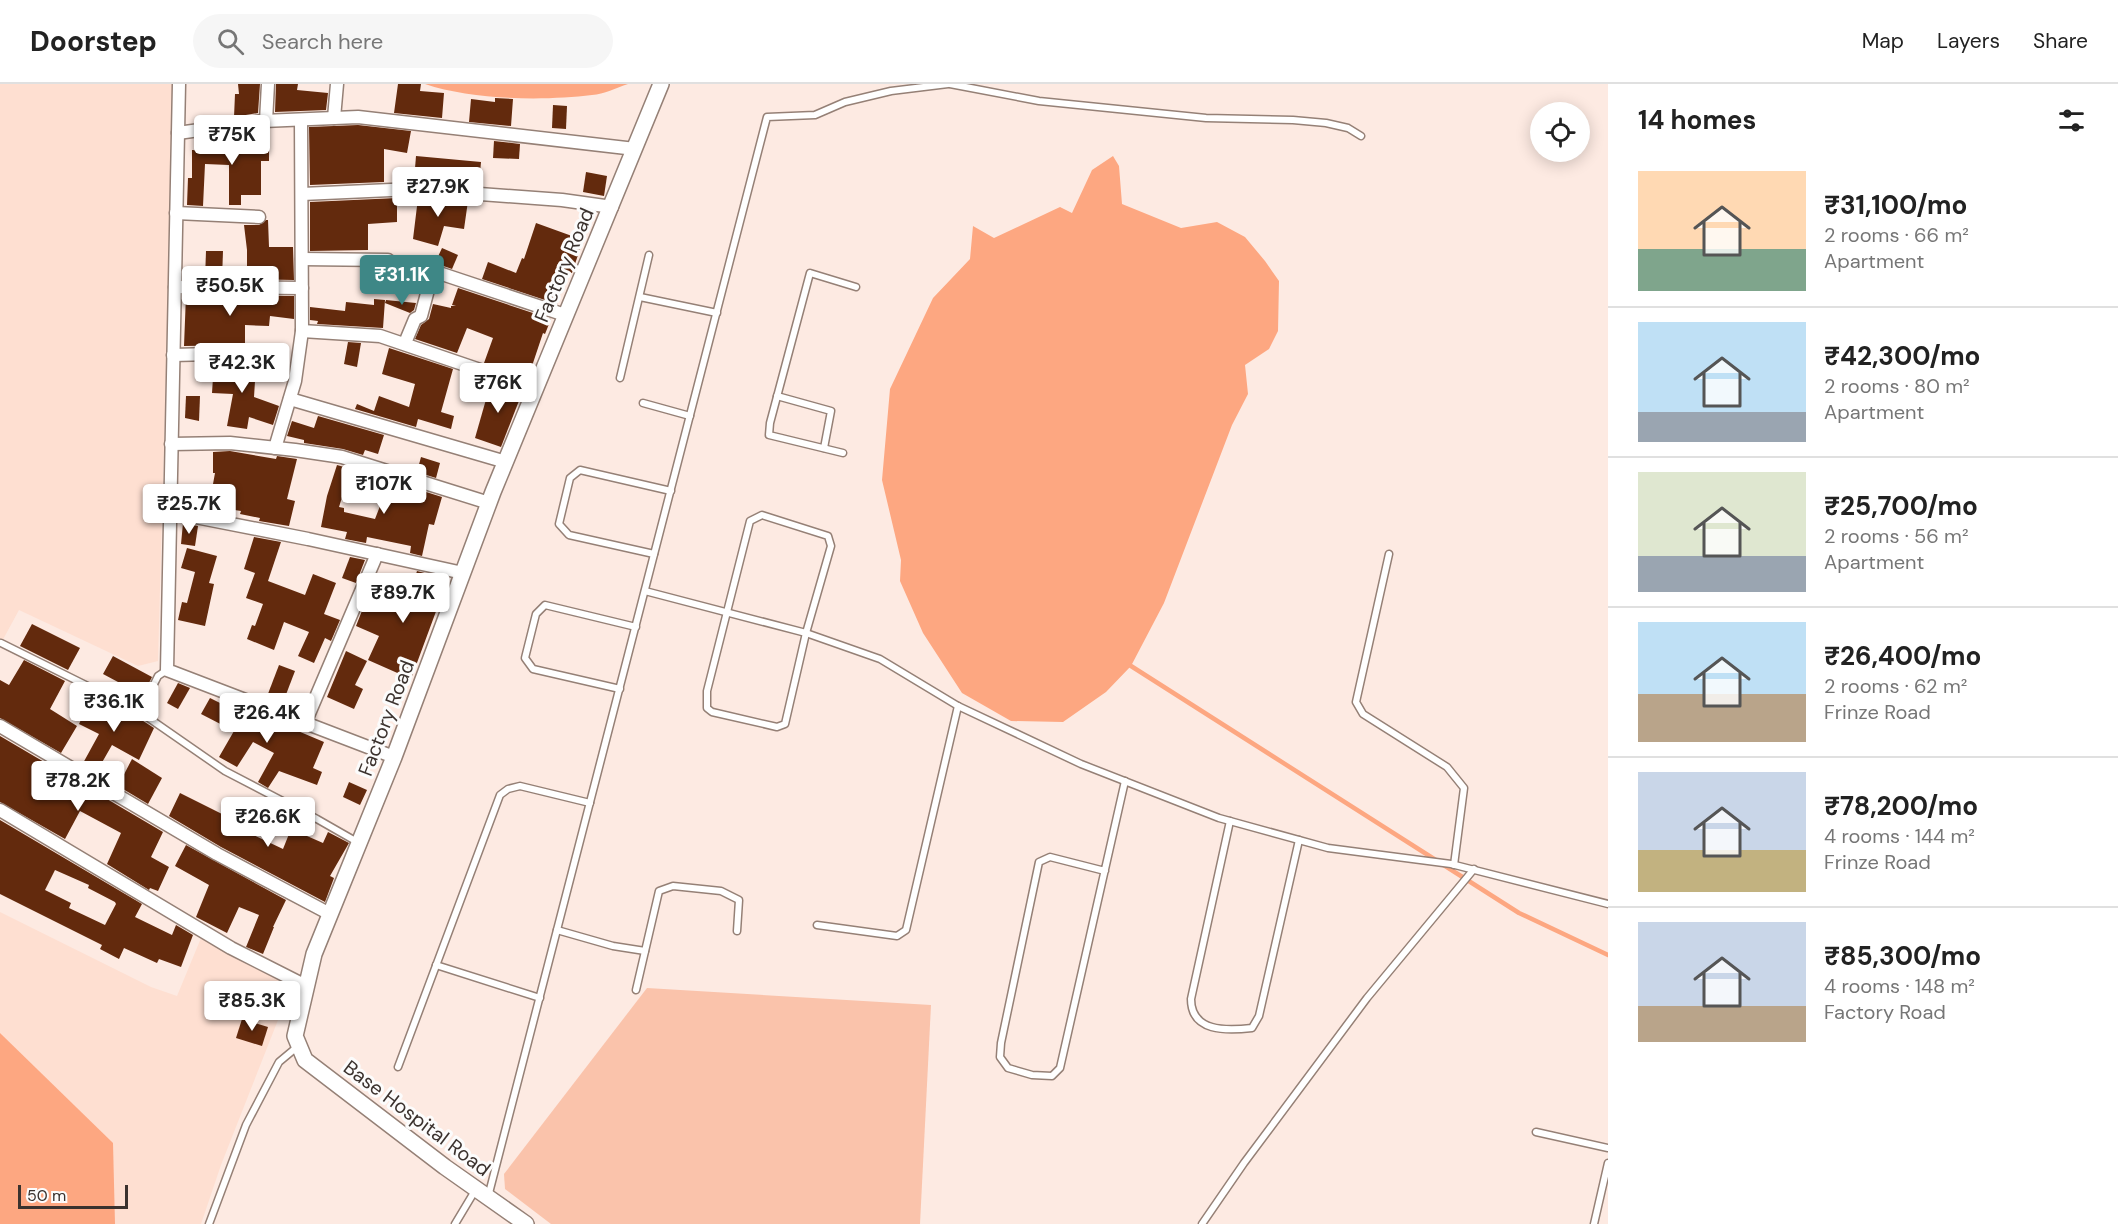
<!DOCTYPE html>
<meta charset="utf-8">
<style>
:root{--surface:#fff;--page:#f6f6f6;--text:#222;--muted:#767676;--line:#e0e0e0;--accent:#3e8786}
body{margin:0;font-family:"DM Sans",sans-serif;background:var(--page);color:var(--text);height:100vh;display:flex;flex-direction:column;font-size:22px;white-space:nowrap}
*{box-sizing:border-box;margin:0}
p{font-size:20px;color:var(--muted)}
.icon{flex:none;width:33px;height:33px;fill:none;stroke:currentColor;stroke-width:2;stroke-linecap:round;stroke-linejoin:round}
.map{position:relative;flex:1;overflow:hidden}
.panel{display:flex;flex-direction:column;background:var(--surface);width:510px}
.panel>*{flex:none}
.fabs{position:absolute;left:1530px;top:18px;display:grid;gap:12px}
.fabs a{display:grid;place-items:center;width:60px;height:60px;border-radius:50%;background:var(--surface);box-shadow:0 3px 15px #0003;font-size:30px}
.scale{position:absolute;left:18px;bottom:15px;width:110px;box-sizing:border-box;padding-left:6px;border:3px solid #3b322e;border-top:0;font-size:16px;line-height:21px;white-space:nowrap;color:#3b322e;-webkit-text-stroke:4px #fcfcfc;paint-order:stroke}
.price{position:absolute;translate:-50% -51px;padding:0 14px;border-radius:6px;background:#fff;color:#222;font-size:20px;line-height:39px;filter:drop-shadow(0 2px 3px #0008)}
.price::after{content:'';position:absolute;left:50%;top:36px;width:18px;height:14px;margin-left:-9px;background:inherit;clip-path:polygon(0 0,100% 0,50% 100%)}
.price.current{background:var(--accent);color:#fff}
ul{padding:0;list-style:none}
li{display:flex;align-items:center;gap:18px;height:150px;padding:0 30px}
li+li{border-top:2px solid var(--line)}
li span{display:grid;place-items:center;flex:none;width:168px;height:120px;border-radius:0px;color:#555}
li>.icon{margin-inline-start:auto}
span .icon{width:72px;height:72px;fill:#fffc;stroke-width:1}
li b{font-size:26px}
h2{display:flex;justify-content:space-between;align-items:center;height:72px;padding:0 30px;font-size:26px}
header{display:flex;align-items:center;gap:36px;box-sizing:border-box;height:84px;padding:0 30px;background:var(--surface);border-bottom:2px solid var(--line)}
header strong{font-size:28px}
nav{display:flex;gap:33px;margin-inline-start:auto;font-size:21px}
.search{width:420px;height:54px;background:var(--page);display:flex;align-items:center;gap:15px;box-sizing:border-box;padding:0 21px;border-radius:33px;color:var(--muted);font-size:22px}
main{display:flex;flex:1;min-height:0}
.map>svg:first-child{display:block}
.built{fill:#fedfd1}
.green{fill:#fac3ab}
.water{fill:#fda781}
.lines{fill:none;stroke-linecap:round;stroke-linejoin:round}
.stream{stroke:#fda781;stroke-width:4.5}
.building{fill:#632a0d;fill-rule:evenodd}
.service-casing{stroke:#958076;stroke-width:9}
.minor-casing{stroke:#958076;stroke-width:15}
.tertiary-casing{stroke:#958076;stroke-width:18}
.service{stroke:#fff;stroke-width:6}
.minor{stroke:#fff;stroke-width:12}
.tertiary{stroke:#fff;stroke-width:15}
.labels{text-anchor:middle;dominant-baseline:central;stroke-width:6;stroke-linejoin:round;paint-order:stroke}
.street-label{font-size:20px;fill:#3b322e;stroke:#fcfcfc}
</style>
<header>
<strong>Doorstep</strong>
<div class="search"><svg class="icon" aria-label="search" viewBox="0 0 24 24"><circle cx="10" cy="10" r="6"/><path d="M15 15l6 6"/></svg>Search here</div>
<nav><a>Map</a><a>Layers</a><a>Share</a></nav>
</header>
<main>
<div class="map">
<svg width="1608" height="1140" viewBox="0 0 1608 1140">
<rect width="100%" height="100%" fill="#fdeae2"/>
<g class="built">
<polygon points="0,0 174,0 158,577 138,582 19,526 0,561"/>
<polygon points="0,828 151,903 177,912 201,854 291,903 221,1081 201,1140 0,1140"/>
</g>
<polygon class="green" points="647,904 931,921 920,1140 551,1140 505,1105 504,1090"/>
<g class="water">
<path d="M 425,0 L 628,0 C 616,4 604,10 592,11 C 543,17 472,16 425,0 Z"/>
<polygon points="1113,72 1119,82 1122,120 1181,144 1217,138 1245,153 1265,177 1279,197 1278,247 1269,265 1245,281 1248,310 1232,341 1164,519 1131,582 1106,608 1063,638 1011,637 962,609 923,549 900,497 901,476 882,396 890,305 933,214 970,175 973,142 994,154 1060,123 1072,129 1092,86"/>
<polygon points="0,949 113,1059 115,1140 0,1140"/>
</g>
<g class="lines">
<polyline class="stream" points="1131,582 1519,829 1608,871"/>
</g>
<g class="building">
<polygon points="238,0 260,0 258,29 234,33 235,10 239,10"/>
<polygon points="276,0 298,0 297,6 328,9 326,26 275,28"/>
<polygon points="398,0 421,0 420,7 444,9 442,34 394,29"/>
<polygon points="495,14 513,15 511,42 469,38 471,15 495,18"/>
<polygon points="553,21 567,22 566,45 552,44"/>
<polygon points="358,41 411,47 407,69 384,65 384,98 310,101 309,43"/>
<polygon points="269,45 269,77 261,77 261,111 241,111 241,121 229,121 229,81 205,80 203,122 187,121 188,94 192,94 192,66 218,67 218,52"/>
<polygon points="494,57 520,60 519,75 493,74"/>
<polygon points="416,72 481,78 479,100 414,97"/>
<polygon points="586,88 607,92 604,112 583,108"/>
<polygon points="397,114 397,138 368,140 368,166 310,167 310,118"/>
<polygon points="418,114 468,117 464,145 444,142 438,162 413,155"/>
<polygon points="266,136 268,136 269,163 293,163 294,196 247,195 247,166 244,141 259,141"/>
<polygon points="536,139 583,156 572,189 567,187 557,220 482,195 488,178 516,189 522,174 524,175"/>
<polygon points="442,164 458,171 452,185 435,179"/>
<polygon points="206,167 223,167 222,195 205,195"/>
<polygon points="395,185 416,186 409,203 390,196"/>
<polygon points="458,204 551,235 545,250 543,249 528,294 484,279 493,254 467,244 457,269 415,255 421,241 429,235 433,220 451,224 451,222 456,222 452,221"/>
<polygon points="186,211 294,212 294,235 270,232 269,242 245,241 245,261 184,262"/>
<polygon points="374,215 385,216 383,244 317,240 318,237 310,236 310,223 345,227 346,218 374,221"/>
<polygon points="386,216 416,219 414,226 410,229 385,219"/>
<polygon points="348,258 361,259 357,283 344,280"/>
<polygon points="389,264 453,285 441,328 454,332 451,345 418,335 416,343 355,325 357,320 374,327 379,312 409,323 415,300 382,290"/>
<polygon points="273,273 289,279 286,297 267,291"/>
<polygon points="245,277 245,281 256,281 254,313 279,322 273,341 249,333 247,345 227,342 233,310 212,309 214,278"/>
<polygon points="491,298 522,309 501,363 475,354"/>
<polygon points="186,312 200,312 199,337 185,334"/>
<polygon points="318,332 384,351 378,370 365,366 363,371 343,365 304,359 304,356 287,352 292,337 314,344"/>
<polygon points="230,367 276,375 277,372 297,375 287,415 295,417 289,442 259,437 260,434 240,430 241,427 209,422 215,389 213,389 213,368"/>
<polygon points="421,373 440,379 436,394 417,388"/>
<polygon points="337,381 351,385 339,423 344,424 344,428 375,435 387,404 405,410 407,402 442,413 434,441 429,440 422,472 410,469 411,462 367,453 366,459 345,455 347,448 321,443 327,412"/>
<polygon points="183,439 198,442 195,462 181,460"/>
<polygon points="254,453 281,458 268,497 305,511 313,490 336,499 324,530 340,536 331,557 325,554 314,579 298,572 309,548 284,538 274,566 247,555 252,541 255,542 263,520 246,514 255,489 244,485"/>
<polygon points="187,464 217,472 209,499 214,500 205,542 178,536 182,518 187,519 195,488 181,484"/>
<polygon points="350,473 365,476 356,499 342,494"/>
<polygon points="417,487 448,495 411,595 368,576 379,552 356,542 369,509 400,519 404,509 409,511"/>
<polygon points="32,540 80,564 68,586 20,562"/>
<polygon points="346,567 367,577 355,601 363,605 354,625 327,613"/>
<polygon points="113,572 152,593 138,621 112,608 118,598 103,590"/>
<polygon points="24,576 65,597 50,625 77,642 61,669 0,634 0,596 9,601"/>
<polygon points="279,581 295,587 282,621 266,615"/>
<polygon points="178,599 190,604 178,625 167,619"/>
<polygon points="210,614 244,631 247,626 260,633 260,631 324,658 313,684 322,688 317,701 279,687 268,704 258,698 274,669 253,658 237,683 219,673 234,647 201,630"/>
<polygon points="107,618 137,633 154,644 139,676 112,661 96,689 82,681 99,650 79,640 89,619 103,625"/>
<polygon points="0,652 163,748 151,773 169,783 158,807 150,804 149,806 107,780 121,749 80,727 65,755 0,718"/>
<polygon points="132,675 162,694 148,720 118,702"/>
<polygon points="349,698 367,706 360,721 343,713"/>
<polygon points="180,709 232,735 231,737 248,745 247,748 283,765 291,745 323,759 328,748 349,759 330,792 334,794 325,818 221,763 169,732"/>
<path d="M 0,736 L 142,820 L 135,833 L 172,851 L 176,841 L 193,851 L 181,883 L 159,875 L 157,879 L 124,864 L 119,875 L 100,865 L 102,861 L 0,810 ZM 55,786 L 89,801 L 88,804 L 115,818 L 116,820 L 105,841 L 69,824 L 71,819 L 45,806 Z"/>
<polygon points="186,761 286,816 273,843 274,843 263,870 246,863 259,831 239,823 227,849 196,833 209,801 175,782"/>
<polygon points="242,935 268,943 262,962 236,954"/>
</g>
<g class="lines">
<g class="service-casing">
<g id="service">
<polyline points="950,0 1039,17 1206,34 1293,36 1326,39 1348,44 1361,52"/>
<polyline points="640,213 717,229"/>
<polyline points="620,294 649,171"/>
<polyline points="777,312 831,327 824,364"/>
<polyline points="643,319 690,332"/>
<polyline points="843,369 769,351 770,339 810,189 856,203"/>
<polygon points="762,431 828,452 831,462 806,549 785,640 777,643 712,628 707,624 707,607 750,437"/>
<polyline points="654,470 569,451 559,440 570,394 580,386 671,407"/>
<polyline points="1389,470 1356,618 1363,630 1447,683 1464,704 1454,781"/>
<polyline points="645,507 806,549 880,575 958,622 1081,680 1219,734 1328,764 1451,780 1608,820"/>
<polyline points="1,559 140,628 225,687 317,735 359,759"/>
<polyline points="620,605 533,585 525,574 536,530 545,521 636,543"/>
<polyline points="140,628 158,592 167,586"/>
<path d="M 1230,737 L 1191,915 C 1191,948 1226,947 1252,944 L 1259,932 L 1299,756"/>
<polyline points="1105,787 1050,773 1039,778 1001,959 1000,973 1008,984 1032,991 1052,992 1060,984 1125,697"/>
<polyline points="817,841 897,852 906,846 958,622"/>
<polyline points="557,846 613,862 645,867"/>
<polyline points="436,881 540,914"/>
<polyline points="636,906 659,807 673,802 721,807 739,816 737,847"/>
<polyline points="398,983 500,711 508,705 520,702 590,719"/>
<polyline points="1536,1048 1608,1064"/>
<polyline points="488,1113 767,33 815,31 845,18 891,7 948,0"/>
<polyline points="209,1140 246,1041 279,978 297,963"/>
<polyline points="455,1140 476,1105"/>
<polyline points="1202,1140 1244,1079 1367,914 1474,785"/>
<polyline points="1594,1140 1608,1079"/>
</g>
</g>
<g class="minor-casing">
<g id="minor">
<polyline points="179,0 167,586 394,673"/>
<polyline points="334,34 337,0"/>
<polyline points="266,37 268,0"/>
<polyline points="178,49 263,37 358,33 635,65"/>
<polyline points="302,110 413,105 562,116 612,123"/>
<polyline points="176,129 259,133"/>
<polyline points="302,175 388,176"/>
<polyline points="175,203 302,204"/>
<polyline points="302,247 380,252 536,305"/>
<polyline points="405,259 415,235 421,232 433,187 565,231"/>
<polyline points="173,271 250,269"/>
<polyline points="290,315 506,378"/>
<polyline points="171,360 230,359 295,366 342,373 489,419"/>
<polyline points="275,364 295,297 302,247 301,36"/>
<polyline points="170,428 308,455 463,489"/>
<polyline points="305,639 377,470"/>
<polyline points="0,642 217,770 330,830"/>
<polyline points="0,726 231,864 306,902"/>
</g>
</g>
<g class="tertiary-casing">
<polyline id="tertiary" points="526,1140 445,1083 305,976 295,952 314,870 394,673 493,408 661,0"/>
</g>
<use href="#service" class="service"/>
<use href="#minor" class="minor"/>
<use href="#tertiary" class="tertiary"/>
</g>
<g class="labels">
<g class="street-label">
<text transform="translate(564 181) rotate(-67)">Factory Road</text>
<text transform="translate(386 634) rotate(-69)">Factory Road</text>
<text transform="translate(417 1034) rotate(37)">Base Hospital Road</text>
</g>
</g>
</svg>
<div class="fabs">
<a><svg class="icon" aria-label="locate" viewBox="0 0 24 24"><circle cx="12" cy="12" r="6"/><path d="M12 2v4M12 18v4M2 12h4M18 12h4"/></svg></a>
</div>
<div class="scale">50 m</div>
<b class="price" style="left:232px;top:82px">₹75K</b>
<b class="price" style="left:438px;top:134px">₹27.9K</b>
<b class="price current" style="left:402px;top:222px">₹31.1K</b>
<b class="price" style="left:230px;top:233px">₹50.5K</b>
<b class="price" style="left:242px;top:310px">₹42.3K</b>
<b class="price" style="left:498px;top:330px">₹76K</b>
<b class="price" style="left:384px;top:431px">₹107K</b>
<b class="price" style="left:189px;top:451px">₹25.7K</b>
<b class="price" style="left:403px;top:540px">₹89.7K</b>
<b class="price" style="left:114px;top:649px">₹36.1K</b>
<b class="price" style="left:267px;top:660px">₹26.4K</b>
<b class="price" style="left:78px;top:728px">₹78.2K</b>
<b class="price" style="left:268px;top:764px">₹26.6K</b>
<b class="price" style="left:252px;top:948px">₹85.3K</b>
</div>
<section class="panel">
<h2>14 homes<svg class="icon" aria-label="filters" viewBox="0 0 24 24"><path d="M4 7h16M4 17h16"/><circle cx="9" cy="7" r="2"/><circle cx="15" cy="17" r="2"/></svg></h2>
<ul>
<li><span style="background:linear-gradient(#ffd9b3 65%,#7fa58c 0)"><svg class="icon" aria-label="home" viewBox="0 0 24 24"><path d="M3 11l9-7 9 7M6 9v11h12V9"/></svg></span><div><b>₹31,100/mo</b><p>2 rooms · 66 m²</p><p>Apartment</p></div></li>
<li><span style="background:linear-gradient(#bfe0f5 75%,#9aa5b1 0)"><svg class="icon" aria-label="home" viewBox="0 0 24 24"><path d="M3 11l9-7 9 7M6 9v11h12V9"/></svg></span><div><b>₹42,300/mo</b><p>2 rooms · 80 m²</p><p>Apartment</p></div></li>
<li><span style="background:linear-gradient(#dfe7d0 70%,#9aa5b1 0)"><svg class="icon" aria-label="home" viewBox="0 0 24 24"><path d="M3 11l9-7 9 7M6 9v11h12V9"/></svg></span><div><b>₹25,700/mo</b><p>2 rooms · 56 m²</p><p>Apartment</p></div></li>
<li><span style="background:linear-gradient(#bfe0f5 60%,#b9a48a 0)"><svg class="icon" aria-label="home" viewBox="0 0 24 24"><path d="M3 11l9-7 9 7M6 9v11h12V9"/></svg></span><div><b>₹26,400/mo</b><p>2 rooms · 62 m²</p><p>Frinze Road</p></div></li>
<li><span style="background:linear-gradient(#c9d6e8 65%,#c2b280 0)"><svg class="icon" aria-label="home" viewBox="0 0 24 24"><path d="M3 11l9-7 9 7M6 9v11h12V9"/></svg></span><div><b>₹78,200/mo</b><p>4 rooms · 144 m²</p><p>Frinze Road</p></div></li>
<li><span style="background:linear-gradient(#c9d6e8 70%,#b9a48a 0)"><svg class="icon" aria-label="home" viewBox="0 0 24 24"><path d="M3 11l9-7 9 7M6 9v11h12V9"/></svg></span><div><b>₹85,300/mo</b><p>4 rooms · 148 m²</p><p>Factory Road</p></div></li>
</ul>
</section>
</main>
